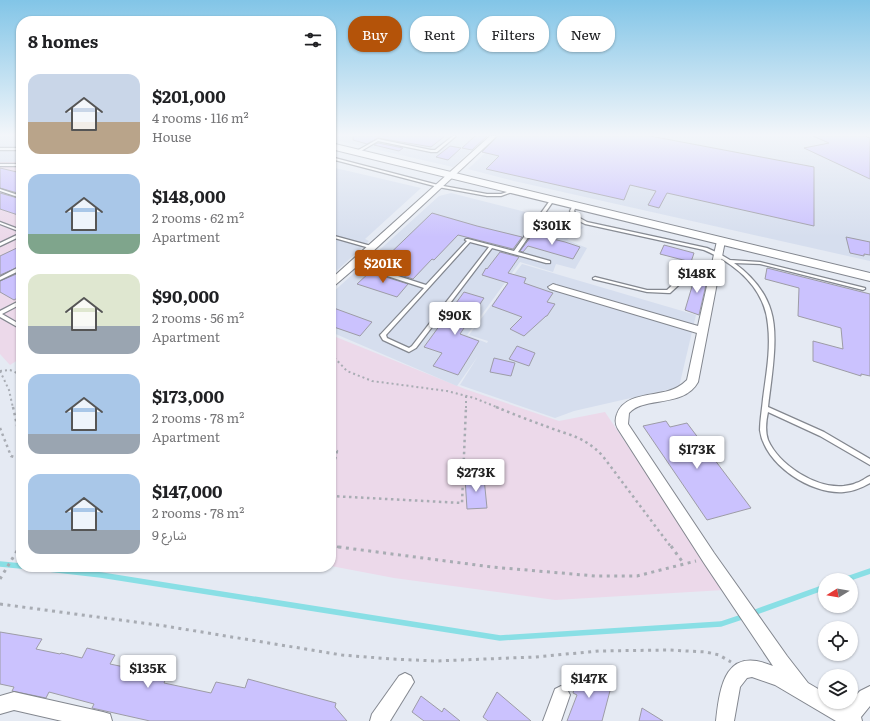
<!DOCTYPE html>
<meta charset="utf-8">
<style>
:root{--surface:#fff;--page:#f2f2f2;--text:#202124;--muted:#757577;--accent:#b45309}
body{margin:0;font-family:Literata,"Noto Sans Arabic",serif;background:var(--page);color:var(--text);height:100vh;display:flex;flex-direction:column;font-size:15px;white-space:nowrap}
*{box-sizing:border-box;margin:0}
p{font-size:13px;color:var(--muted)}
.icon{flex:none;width:22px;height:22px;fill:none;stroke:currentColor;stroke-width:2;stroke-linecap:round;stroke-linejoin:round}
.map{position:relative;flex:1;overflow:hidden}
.sheet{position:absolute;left:16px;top:16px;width:320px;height:556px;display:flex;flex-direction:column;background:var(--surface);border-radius:16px;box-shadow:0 1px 3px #0004}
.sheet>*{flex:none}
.hud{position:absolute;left:348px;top:16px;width:380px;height:36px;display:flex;gap:8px}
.needle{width:26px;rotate:259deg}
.controls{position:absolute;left:818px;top:573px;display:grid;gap:8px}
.controls a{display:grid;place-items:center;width:40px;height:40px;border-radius:50%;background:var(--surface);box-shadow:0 1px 3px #0004;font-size:20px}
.price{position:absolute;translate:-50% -34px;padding:0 9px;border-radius:4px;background:#fff;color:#222;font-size:13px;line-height:26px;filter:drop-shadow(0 1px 2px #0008)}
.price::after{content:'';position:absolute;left:50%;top:24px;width:12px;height:9px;margin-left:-6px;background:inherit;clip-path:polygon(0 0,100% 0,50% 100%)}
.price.current{background:var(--accent);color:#fff}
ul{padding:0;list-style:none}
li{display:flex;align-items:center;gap:12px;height:100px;padding:0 12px}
li span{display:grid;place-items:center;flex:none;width:112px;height:80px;border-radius:12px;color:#555}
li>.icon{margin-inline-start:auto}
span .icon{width:48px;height:48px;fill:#fffc;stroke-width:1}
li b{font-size:17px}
h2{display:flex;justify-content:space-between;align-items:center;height:48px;padding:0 12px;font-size:17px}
.tag{padding:0 14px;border-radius:16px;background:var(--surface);box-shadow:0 1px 3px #0004;font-size:14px;line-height:36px}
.tag.current{background:var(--accent);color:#fff}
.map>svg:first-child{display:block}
.commercial{fill:#ecd9ea}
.built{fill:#d6deee}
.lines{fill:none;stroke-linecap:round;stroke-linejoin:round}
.stream{stroke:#89dfe5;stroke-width:5.5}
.building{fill:#cbc2fe;stroke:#9d9ca6}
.lane-casing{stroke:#83878f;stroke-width:2.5}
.street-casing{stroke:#83878f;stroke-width:2}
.secondary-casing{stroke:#83878f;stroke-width:2}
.path-far2{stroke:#a8acb3;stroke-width:2;stroke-dasharray:2 3;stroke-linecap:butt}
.path-far1{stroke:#a8acb3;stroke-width:2.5;stroke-dasharray:2.5 3.5;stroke-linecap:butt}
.path{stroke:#a8acb3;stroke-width:3;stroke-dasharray:3 4.5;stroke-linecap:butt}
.lane{fill:#fff;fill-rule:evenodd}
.street{fill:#fff;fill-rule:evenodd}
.secondary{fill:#fff;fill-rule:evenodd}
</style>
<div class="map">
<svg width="870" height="721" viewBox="0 0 870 721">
<rect width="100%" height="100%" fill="#e5eaf3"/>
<g class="commercial">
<polygon points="0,162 21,162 21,358 10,365 0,354"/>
<polygon points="331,335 465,389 559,421 605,412 724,590 555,600 394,578 331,566"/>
</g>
<g class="built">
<rect x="0" y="136" width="21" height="26"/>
<polygon points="331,136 487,136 453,167 331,139"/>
<polygon points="503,136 828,136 870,156 870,261 514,181 468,169"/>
<polygon points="331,167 421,188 365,239 369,241 331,276"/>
<polygon points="451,193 584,227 567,240 587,248 575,269 556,264 553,272 520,262 467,335 487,343 488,341 469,335 522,264 696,315 679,387 574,411 555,418 460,385 478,356 457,386 331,332 331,294 439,196"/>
</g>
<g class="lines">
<g class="stream">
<polyline points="0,564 21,566"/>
<polyline points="31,567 101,575 500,638 721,624 745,616"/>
<polyline points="844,580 870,571"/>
<polyline points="753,613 825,587"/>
</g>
</g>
<g class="building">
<polygon points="353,136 445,136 431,147 378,138 367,144 353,140"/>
<polygon points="475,136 487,136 472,150 462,148"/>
<polygon points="498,136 650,136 814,167 814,226 667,193 659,208 648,205 656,191 630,185 624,200 486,169 499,156 482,152"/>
<polygon points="813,136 865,136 870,138 870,179 804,148 829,143"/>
<polygon points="378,143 403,148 399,151 374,145"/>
<polygon points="450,146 461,148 448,160 436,157"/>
<polygon points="0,168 21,173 21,194 0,188"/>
<polygon points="0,193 21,199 21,216 0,209"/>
<polygon points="432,213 477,226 522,237 513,249 458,235 434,260 432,259 413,279 376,267"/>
<polygon points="533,234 565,242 580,247 573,259 528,246 523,252 520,251"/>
<polygon points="846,237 870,242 870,255 864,254 864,256 850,253"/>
<polygon points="664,245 694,253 691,262 660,254"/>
<polygon points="21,246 21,266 0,275 0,256"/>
<polygon points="500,252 519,257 508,273 526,278 524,283 553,293 547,302 555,304 547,316 546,316 524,336 510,329 522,317 492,306 508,283 482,275 486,268 487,269"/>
<polygon points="767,268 870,294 870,376 861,374 861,376 813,361 813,341 843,349 841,328 798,316 799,288 765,279"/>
<polygon points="21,272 21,296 14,300 0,292 0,281"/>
<polygon points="370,272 408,284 397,297 357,284"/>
<polygon points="696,273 708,276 699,315 685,310"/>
<polygon points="464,292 484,298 460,334 479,341 458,375 433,366 442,353 424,347"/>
<polygon points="331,307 372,322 360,336 331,326"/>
<polygon points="517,346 535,353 529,366 509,359"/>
<polygon points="494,358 515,363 511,376 490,372"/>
<polygon points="666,421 670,427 687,423 751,508 707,520 643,426"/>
<polygon points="465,478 484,478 487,508 467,509"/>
<polygon points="0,632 42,639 36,649 60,654 61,653 82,658 87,648 115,655 110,664 167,676 164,683 211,693 216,682 245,688 248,679 336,703 335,707 347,721 150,721 92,708 94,704 49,692 46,698 12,691 14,687 0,684"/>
<polygon points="580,668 611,687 602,721 567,721 577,695 573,693"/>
<polygon points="497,692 531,721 488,721 483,717"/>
<polygon points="421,696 442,712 444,708 460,721 424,721 412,712"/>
<polygon points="642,708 663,721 639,721"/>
</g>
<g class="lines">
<g class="lane-casing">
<g id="lane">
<polygon points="453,136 456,136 437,152 431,152 378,141 356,154 353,153 378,139 431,150 435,150"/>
<rect x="0" y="148" width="21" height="2"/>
<polygon points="331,157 438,185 487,194 501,194 513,190 515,191 501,196 487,196 438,187 331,159"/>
<rect x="0" y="164" width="21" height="2"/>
<polygon points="0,189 21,196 21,198 0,191"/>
<path d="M 551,199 L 554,200 L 518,252 L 550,261 L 550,263 L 546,263 L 492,248 L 416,348 L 409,352 L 383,340 L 380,335 L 381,334 L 424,288 L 369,270 L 369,268 L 373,268 L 426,285 L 467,241 L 465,240 L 466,239 L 468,239 L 514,251 ZM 470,242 L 489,247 L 412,346 L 409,348 L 387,338 L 386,335 Z"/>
<path d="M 573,205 L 576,206 L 574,211 L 578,217 L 587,222 L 707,248 L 718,253 L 730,260 L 760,262 L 865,288 L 865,289 L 863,290 L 760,264 L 734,263 C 751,275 765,291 771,311 C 779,337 771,380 768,407 L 824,432 L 870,459 L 870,465 L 820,436 L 768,412 C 766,421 765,431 768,440 C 779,465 816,489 844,486 C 848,485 853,485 856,483 C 861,482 865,478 870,476 L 870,483 C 861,488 854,491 844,492 C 811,495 764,464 760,430 C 760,420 762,410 763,399 C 766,375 771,350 768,325 C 765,288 736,264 704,250 L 585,224 L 575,219 L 570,211 Z"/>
<polygon points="0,222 21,230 21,232 0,224"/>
<polygon points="21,233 21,236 0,246 0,243"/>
<polygon points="331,235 375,247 375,248 373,249 331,237"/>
<polygon points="716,265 718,266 718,267 696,269 670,293 668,293 647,292 593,279 593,278 595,277 647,290 667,290 692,267 698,266"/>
<polygon points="19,267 21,267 21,270 0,280 0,277"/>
<polygon points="21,300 21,304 2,314 21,325 21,329 0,317 0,311"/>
</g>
</g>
<g class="street-casing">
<g id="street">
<polygon points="490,136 497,136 355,268 334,286 331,287 331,279"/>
<path d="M 721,238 L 725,241 L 698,382 C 684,408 644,396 629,413 L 628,424 L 714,553 L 787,656 L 808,683 L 825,693 L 825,702 L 840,702 L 846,706 L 860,691 L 870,686 L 870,706 L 861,717 L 862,721 L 836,721 L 775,685 L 752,677 L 747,678 L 740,687 L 734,721 L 716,721 C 720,684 726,646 773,666 L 704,563 L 618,429 C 615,424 615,419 617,414 C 624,394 651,396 668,391 C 675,389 681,386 687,380 L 697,333 L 550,289 L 548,287 L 553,284 L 556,285 L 698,326 L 717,241 Z"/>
<polygon points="405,673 411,676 414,682 390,721 370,721 372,714 399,676"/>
<polygon points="561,686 567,689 570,695 561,721 543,721 555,689"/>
<polygon points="14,692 103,712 110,714 112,721 62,721 14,710 0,714 0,696"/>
</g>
</g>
<g class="secondary-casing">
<polygon id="secondary" points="331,143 870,273 870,281 331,149"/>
</g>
<g class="path-far2">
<polyline points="331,354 347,371 372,381 447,391 474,398 499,408"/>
<polyline points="0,371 9,390 13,408"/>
<polyline points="0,371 10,370 17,373 21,383"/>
<polyline points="466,408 466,396"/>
</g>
<g class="path-far1">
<polyline points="13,407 21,444"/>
<path d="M 496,407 C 513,414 531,421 548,427 C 571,436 583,436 602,455 L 671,547"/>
<polyline points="0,428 11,456 21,459"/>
<polyline points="331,450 337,451 331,478"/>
<polyline points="331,496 462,503 466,407"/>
<polyline points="331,546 339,547"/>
<polyline points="19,547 21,544"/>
</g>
<g class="path">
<polyline points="331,546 492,567 595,576 637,576 696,561"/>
<polyline points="671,546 684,564"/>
<polyline points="0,579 20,546"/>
<polyline points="0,604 165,626 342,655 391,659 436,661 535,657 599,651 669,650 706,652 719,655 731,662"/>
</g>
<use href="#lane" class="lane"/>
<use href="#street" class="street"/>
<use href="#secondary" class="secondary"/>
</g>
<linearGradient id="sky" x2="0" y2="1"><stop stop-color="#82c5e7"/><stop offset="0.57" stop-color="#f3f6fa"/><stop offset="1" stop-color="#f3f6fa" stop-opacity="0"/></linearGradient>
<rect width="870" height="237" fill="url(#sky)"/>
</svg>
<div class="controls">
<a><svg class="needle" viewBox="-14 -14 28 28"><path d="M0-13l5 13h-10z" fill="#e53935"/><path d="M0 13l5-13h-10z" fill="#757577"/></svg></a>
<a><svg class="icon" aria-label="locate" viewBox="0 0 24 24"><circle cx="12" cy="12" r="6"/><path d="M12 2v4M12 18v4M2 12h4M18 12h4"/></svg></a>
<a><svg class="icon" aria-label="layers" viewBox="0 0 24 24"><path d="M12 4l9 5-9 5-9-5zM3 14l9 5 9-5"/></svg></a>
</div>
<b class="price" style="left:552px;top:246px">$301K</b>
<b class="price current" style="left:383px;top:284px">$201K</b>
<b class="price" style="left:697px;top:294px">$148K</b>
<b class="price" style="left:455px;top:336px">$90K</b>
<b class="price" style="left:697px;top:470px">$173K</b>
<b class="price" style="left:476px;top:493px">$273K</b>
<b class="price" style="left:148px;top:689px">$135K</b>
<b class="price" style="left:589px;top:699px">$147K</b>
<div class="hud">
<a class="tag current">Buy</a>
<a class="tag">Rent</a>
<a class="tag">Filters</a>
<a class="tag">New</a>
</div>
<section class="sheet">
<h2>8 homes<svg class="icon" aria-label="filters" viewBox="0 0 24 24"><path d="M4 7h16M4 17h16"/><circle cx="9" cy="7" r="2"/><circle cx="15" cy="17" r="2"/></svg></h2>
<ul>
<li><span style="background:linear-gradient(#c9d6e8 60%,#b9a48a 0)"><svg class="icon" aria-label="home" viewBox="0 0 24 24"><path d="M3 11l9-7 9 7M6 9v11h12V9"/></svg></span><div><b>$201,000</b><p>4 rooms · 116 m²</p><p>House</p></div></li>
<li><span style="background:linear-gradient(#a9c7e8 75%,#7fa58c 0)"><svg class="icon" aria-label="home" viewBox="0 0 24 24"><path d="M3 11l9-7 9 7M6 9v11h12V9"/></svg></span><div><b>$148,000</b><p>2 rooms · 62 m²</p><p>Apartment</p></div></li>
<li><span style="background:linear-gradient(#dfe7d0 65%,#9aa5b1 0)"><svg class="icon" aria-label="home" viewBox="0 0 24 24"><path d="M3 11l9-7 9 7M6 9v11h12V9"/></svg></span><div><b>$90,000</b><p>2 rooms · 56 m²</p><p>Apartment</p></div></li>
<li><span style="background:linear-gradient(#a9c7e8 75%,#9aa5b1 0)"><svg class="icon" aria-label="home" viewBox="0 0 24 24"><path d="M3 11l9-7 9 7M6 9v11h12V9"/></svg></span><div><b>$173,000</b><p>2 rooms · 78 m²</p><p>Apartment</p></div></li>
<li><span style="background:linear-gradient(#a9c7e8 70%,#9aa5b1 0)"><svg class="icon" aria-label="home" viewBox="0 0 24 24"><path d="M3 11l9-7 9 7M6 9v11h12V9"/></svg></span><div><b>$147,000</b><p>2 rooms · 78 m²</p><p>شارع 9</p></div></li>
</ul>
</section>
</div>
